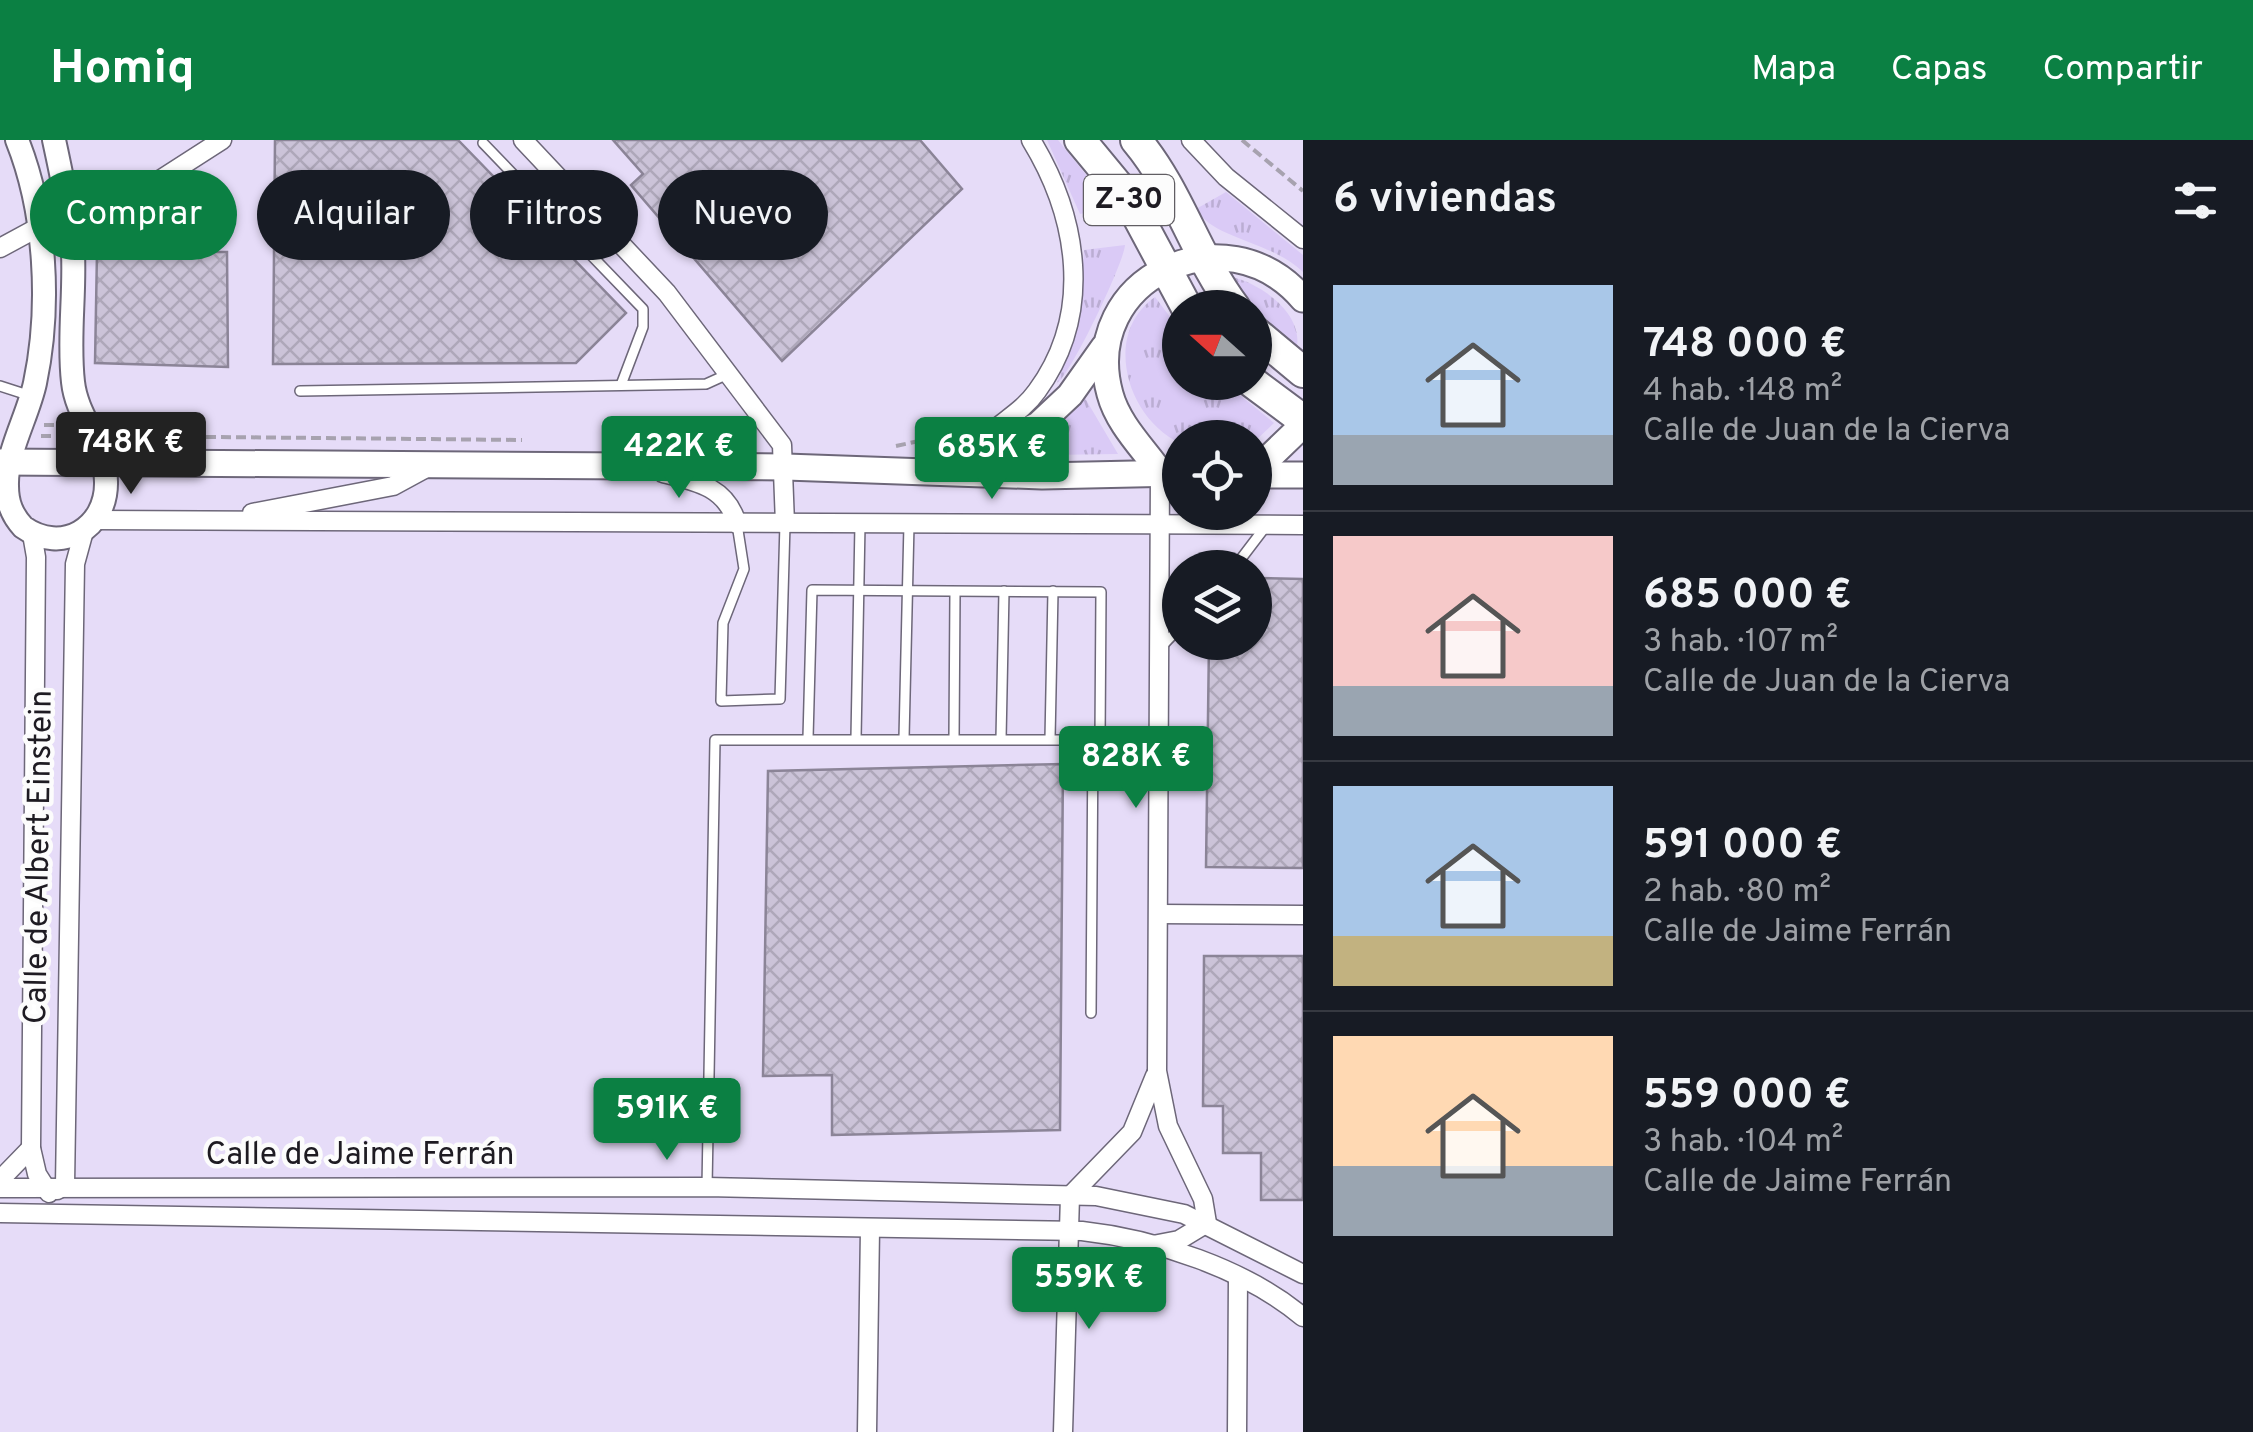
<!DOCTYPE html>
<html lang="es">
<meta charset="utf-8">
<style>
:root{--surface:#171b24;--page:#242831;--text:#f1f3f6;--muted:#9ea1a6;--line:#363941;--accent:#0b8043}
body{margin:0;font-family:Overpass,sans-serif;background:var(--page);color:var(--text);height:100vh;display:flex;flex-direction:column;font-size:38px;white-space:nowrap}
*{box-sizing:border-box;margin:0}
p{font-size:32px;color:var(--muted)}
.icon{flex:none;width:55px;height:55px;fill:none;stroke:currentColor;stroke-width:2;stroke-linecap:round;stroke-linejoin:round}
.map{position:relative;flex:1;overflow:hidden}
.side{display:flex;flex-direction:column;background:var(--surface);width:950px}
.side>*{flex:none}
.banner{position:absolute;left:30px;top:30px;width:950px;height:90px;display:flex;gap:20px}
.needle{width:65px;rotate:291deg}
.fabs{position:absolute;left:1162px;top:150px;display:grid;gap:20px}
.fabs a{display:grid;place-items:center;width:110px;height:110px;border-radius:50%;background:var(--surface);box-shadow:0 2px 8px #0004;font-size:50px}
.price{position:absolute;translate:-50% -85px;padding:0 22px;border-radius:10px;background:var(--accent);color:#fff;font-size:32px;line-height:65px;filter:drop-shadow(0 2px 5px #0008)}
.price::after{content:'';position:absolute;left:50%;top:60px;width:30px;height:22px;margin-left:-15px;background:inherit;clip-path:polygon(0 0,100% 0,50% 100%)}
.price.selected{background:#222;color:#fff}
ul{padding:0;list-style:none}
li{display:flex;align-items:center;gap:30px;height:250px;padding:0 30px}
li+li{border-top:2px solid var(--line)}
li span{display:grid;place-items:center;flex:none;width:280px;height:200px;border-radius:0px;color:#555}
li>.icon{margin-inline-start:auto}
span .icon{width:120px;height:120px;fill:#fffc;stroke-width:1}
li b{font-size:42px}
h2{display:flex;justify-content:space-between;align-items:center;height:120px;padding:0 30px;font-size:42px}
.tag{padding:0 35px;border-radius:45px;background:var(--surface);box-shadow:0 2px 8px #0004;font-size:35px;line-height:90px}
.tag.selected{background:var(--accent);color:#fff}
header{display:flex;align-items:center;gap:60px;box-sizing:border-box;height:140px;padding:0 50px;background:var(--accent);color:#fff}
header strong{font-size:48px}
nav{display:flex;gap:55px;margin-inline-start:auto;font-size:35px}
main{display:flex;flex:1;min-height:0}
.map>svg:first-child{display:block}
.built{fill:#e6dcf8;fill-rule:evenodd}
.grass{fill:url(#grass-tufts)}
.building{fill:url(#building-cross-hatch);stroke:#8b8497;stroke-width:2.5}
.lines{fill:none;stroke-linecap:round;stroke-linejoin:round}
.service-casing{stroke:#6d6779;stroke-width:12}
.minor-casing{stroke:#6d6779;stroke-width:21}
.tertiary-casing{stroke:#6d6779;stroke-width:26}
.secondary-casing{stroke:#6d6779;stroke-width:29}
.trunk-casing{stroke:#6d6779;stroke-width:34}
.path{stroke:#a7a2af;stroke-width:4;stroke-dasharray:10 5;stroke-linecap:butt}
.service{stroke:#fff;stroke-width:9}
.minor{stroke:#fff;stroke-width:18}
.tertiary{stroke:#fff;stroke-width:22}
.secondary{stroke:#fff;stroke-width:25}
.trunk{stroke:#fff;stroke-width:30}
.labels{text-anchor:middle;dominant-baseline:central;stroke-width:9;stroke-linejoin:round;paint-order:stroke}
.shield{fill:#fcfcfc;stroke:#615e63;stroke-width:2.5}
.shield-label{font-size:30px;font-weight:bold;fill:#1e1b22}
.street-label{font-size:32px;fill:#1e1b22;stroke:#fcfcfc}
</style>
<header>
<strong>Homiq</strong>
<nav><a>Mapa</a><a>Capas</a><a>Compartir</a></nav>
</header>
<main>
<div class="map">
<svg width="1303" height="1292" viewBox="0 0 1303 1292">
<defs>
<pattern id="grass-tufts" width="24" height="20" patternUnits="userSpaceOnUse" patternTransform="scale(2.5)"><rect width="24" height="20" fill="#dacaf6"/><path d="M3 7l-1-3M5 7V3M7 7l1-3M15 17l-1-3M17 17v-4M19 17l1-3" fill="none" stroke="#bbadd3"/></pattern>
<pattern id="building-cross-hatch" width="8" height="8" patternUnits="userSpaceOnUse" patternTransform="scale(2.5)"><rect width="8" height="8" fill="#cbc3d8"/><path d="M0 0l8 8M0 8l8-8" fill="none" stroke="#aea7b9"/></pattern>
</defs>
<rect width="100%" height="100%" fill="#f1ebfc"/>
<path class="built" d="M 0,0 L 1303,0 L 1303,1292 L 0,1292 ZM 1180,168 L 1255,168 L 1255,242 L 1180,242 ZM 1180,298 L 1255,298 L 1255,372 L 1180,372 ZM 1180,428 L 1255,428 L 1255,502 L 1180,502 Z"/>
<g class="grass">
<polygon points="1047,0 1058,0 1112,67 1080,74"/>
<path d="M 1226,52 L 1303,115 L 1303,132 C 1271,101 1213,99 1196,69 Z"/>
<path d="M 1125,105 C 1124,123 1070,236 1057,243 L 1080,177 L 1084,110 Z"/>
<path d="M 1229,136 C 1260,143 1302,172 1297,207 L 1272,187 Z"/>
<path d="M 1155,157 L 1180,190 L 1180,242 L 1225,243 L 1274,283 L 1255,301 L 1180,298 L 1180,303 C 1128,279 1101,195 1155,157 Z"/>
<polygon points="1085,258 1118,314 1048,315 1036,325 1004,325 1004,318 1048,294"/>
</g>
<g class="building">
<polygon points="275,0 458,0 626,173 576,223 273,224"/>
<polygon points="613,0 920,0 962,49 782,221 631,45 643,34"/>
<polygon points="97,112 227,112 228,227 95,223"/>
<polygon points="1255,438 1303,439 1303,728 1206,727 1209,502 1255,502"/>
<polygon points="1063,624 1060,990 832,995 832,935 763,936 768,631"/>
<polygon points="1204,816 1303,816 1303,1060 1261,1060 1261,1013 1223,1013 1223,966 1203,966"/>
</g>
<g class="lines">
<g class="service-casing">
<g id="service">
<polyline points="483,3 643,169 643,187 621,245"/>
<polyline points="0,246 31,256"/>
<polyline points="300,251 706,244 728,234"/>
<polyline points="737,384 744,429 723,483 721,561 780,559 785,384"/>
<polyline points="1234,428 1266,386"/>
<polyline points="1162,506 1180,487"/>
<polyline points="808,598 812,450 1101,452 1100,599"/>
<polyline points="856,598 860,384"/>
<polyline points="904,598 909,384"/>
<polyline points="954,599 955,452"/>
<polyline points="1001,599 1004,451"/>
<polyline points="1050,599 1053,451"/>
<polyline points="1091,873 1093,599"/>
<polyline points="707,1047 715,600 1160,600"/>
</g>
</g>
<g class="minor-casing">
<g id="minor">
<polyline points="523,0 667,153 782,305 785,384"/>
<polyline points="1191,0 1226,37 1303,99"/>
<polyline points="71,97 222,0"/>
<polyline points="0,108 37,88"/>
<path d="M 973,314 C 989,286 1018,278 1037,251 C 1094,173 1078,77 1031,0"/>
<path d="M 663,333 C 696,341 727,347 737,384"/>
<polyline points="252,373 393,346 428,327"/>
<polyline points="95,380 1303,385"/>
<polyline points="32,394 36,417 31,1008 37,1034 49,1053"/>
<polyline points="1159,774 1303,775"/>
<polyline points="0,1040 31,1008"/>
<polyline points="0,1048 707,1047 1096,1056 1184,1074 1303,1134"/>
<polyline points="57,1050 65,1045 75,424 84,391"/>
<path d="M 0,1073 L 1082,1091 C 1155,1099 1246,1129 1303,1177"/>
<polyline points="1153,1105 1179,1100 1207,1083 1203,1059 1168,986 1157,931 1160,332"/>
<polyline points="867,1292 870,1089"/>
<polyline points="1063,1292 1070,1056 1132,992 1155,936"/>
<polyline points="1237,1292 1238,1137"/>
</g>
</g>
<g class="tertiary-casing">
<path id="tertiary" d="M 17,0 C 46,72 51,167 35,243 C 28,276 6,312 7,346 C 7,363 12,375 23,387 C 62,415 107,388 106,342 C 106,303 77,279 73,242 C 68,199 75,156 73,113 C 70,74 62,37 54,0"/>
</g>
<g class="secondary-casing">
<g id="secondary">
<polyline points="0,322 786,327 1042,336 1180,333"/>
<polyline points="946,329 1038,285 1070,255 1104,207"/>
<polyline points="1255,331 1303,285"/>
<path d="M 1160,332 C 1143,308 1118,284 1110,254 C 1078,138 1226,69 1303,159"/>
<polyline points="1255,335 1303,335"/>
</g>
</g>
<g class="trunk-casing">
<g id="trunk">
<polyline points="1080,0 1128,58 1187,168"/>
<path d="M 1136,0 C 1179,51 1195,115 1235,168"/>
<polyline points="1255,192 1303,232"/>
<polyline points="1252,242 1303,280"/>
</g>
</g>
<g class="path">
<polyline points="1242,0 1303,51"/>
<polyline points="1086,77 1106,74"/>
<polyline points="44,285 64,285"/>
<polyline points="41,296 72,296"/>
<polyline points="116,296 522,300"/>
<polyline points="896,306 965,291"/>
</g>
<use href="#service" class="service"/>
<use href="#minor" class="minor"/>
<use href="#tertiary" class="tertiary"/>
<use href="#secondary" class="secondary"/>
<use href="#trunk" class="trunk"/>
</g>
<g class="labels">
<rect class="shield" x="1084" y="35" width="90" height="50" rx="8"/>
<g class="shield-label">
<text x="1129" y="60">Z-30</text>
</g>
<g class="street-label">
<text transform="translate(40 717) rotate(-89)">Calle de Albert Einstein</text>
<text x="360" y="1016">Calle de Jaime Ferrán</text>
</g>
</g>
</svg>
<div class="fabs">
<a><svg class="needle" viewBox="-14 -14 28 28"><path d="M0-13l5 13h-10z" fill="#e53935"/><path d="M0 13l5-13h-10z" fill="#9ea1a6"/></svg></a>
<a><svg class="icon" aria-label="locate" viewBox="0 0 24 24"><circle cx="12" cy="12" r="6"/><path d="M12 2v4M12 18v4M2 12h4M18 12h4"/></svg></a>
<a><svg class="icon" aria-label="layers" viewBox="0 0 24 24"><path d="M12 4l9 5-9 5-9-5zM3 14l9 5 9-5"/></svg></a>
</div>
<b class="price selected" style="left:131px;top:357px">748K €</b>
<b class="price" style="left:679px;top:361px">422K €</b>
<b class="price" style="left:992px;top:362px">685K €</b>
<b class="price" style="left:1136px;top:671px">828K €</b>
<b class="price" style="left:667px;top:1023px">591K €</b>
<b class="price" style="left:1089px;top:1192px">559K €</b>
<div class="banner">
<a class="tag selected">Comprar</a>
<a class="tag">Alquilar</a>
<a class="tag">Filtros</a>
<a class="tag">Nuevo</a>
</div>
</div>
<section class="side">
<h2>6 viviendas<svg class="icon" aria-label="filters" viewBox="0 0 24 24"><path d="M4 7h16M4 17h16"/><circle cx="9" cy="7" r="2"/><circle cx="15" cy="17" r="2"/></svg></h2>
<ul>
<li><span style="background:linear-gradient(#a9c7e8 75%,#9aa5b1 0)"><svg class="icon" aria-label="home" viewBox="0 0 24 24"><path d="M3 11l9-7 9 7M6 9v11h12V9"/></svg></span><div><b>748 000 €</b><p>4 hab. · 148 m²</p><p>Calle de Juan de la Cierva</p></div></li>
<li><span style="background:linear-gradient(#f6c9c9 75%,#9aa5b1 0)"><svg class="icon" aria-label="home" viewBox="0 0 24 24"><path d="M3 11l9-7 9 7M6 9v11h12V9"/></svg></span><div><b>685 000 €</b><p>3 hab. · 107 m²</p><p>Calle de Juan de la Cierva</p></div></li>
<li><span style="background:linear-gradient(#a9c7e8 75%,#c2b280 0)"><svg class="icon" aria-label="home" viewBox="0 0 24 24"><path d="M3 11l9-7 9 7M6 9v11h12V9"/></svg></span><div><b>591 000 €</b><p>2 hab. · 80 m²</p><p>Calle de Jaime Ferrán</p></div></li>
<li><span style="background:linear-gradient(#ffd9b3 65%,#9aa5b1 0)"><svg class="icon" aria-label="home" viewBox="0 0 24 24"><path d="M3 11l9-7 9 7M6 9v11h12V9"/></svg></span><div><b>559 000 €</b><p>3 hab. · 104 m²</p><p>Calle de Jaime Ferrán</p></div></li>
</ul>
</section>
</main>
